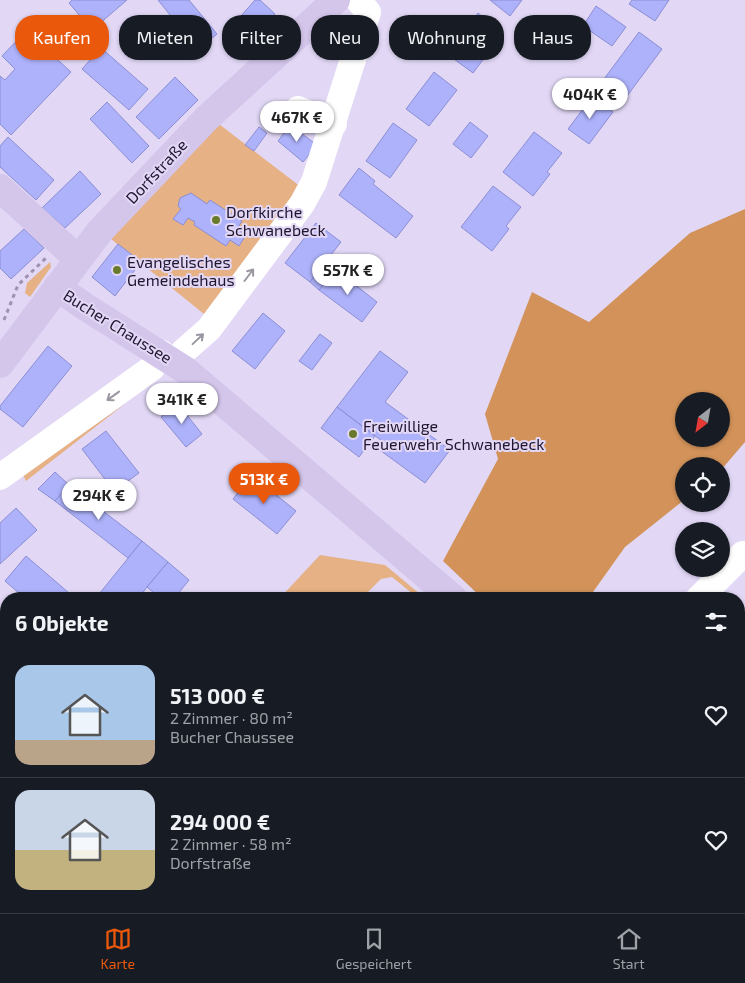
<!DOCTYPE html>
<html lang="de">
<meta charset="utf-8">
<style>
:root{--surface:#171b24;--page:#20242c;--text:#f1f3f6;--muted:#9ea1a6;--line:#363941;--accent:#ea580c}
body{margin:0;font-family:"Exo 2",sans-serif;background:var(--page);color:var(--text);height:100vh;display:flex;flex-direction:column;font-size:19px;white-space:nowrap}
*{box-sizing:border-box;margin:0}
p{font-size:16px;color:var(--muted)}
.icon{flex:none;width:28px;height:28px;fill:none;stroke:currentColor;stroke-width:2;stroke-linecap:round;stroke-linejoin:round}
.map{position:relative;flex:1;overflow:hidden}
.sheet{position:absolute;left:0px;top:592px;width:745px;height:321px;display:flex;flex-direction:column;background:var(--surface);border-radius:20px 20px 0 0;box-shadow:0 1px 4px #0004}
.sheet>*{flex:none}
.guide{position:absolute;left:15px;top:15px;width:715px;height:45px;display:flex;gap:10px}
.needle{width:32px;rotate:211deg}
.controls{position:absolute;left:675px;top:392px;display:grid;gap:10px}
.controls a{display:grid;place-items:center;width:55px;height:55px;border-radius:50%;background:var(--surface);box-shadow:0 1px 4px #0004;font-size:25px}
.price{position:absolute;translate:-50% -42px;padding:0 11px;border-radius:18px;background:#fff;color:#222;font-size:16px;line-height:32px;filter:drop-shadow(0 1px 2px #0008)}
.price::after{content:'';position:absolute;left:50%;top:30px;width:15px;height:11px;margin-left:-8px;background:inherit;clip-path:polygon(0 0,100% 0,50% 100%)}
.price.on{background:var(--accent);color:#fff}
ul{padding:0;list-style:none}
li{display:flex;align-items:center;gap:15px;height:125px;padding:0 15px}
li+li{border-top:1px solid var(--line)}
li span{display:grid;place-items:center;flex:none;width:140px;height:100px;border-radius:15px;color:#555}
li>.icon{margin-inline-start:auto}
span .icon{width:60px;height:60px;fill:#fffc;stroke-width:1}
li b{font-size:21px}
h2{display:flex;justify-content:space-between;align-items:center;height:60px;padding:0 15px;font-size:21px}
.tag{padding:0 18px;border-radius:20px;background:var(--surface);box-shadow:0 1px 4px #0004;font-size:18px;line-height:45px}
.tag.on{background:var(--accent);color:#fff}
.dock{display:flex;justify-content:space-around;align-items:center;height:70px;border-top:1px solid var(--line);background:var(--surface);font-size:14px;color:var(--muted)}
.dock a{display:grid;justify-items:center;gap:2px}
.dock .on{color:var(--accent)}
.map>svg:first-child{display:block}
.green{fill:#e6b184}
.forest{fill:#d29259;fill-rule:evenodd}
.building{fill:#aeb2fb;stroke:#8b8ed4}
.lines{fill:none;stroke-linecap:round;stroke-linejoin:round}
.path{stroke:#9d92af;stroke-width:3;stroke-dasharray:4 4;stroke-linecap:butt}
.minor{stroke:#fff;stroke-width:26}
.major{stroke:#d4c6eb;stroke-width:28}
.oneway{stroke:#9b96a1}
.poi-dot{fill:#697b2b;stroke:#e2d8f6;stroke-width:2}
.labels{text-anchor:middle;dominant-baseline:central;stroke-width:4;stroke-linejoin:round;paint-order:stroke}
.street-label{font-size:16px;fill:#20152f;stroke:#e2d8f6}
.poi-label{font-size:16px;fill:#20152f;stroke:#e2d8f6;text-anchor:start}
</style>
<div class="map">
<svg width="745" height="913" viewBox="0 0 745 913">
<rect width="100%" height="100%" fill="#e2d8f6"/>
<g class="green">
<polygon points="219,124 301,187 204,314 111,239"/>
<polygon points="50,262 51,267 30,297 25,293 27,283"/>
<polygon points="126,403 26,481 23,475"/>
<polygon points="320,555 385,565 426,599 419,599 392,577 381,579 361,599 279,599"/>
<polygon points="6,886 6,908 230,908 223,913 0,913 0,893"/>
<polygon points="656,908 706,908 709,913 660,913"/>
</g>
<path class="forest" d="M 745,209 L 745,442 L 721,470 L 721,466 L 684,466 L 684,500 L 625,547 L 588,599 L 483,599 L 443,561 L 498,459 L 485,414 L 532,292 L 589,322 L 690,233 ZM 684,401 L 721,401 L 721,439 L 684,439 Z"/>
<g class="building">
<polygon points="72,0 127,0 92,30 69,3"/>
<polygon points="158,0 189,0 217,34 198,50"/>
<polygon points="255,0 260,0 275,14 244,49 226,33"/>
<polygon points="490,0 522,0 510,16"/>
<polygon points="632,0 669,0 655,21 629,4"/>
<polygon points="596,6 626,27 612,46 583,26"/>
<polygon points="478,13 503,33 473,73 447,54"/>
<polygon points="26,31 71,72 11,135 0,124 0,76 5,80 15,69 2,56"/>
<polygon points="639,32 662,49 624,100 601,83"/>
<polygon points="101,48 148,89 129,110 82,69"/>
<polygon points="434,72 457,90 429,126 406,109"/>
<polygon points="175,77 198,100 159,139 136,117"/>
<polygon points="592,97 613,112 589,144 568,129"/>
<polygon points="107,102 149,146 132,163 90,119"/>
<polygon points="470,122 488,136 471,158 453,144"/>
<polygon points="393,123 417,140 390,178 366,161"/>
<polygon points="290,125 317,145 303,162 278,141"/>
<polygon points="259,127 267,133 254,151 245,145"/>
<polygon points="534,132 562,153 547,172 550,174 533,196 503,172"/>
<polygon points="8,137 54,180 36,200 0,167 0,146"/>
<polygon points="359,168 375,181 373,184 413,216 396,238 339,195"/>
<polygon points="80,171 101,194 65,228 42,208"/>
<polygon points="493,186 521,207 506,226 509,229 492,251 461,227"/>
<polygon points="191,193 207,204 210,200 242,221 237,229 246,235 239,246 230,240 226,246 194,225 195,222 188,218 183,225 173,219 181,209 178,206 180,198"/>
<polygon points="316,223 341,242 310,282 285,263"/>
<polygon points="24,229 44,248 11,279 0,268 0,251"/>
<polygon points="118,244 141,262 115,296 92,277"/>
<polygon points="335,269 377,302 362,322 319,290"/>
<polygon points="318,271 328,279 319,290 310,282"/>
<polygon points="263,313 285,331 255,369 232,351"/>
<polygon points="320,334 332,343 312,370 299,361"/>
<polygon points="48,346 72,366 23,427 0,409 0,406"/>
<polygon points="380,351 408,372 385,402 450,450 425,483 377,448 382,441 337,407"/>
<polygon points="178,404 202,434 186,447 161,417"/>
<polygon points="337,407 375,436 359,457 321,428"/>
<polygon points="106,431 139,473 114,491 82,449"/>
<polygon points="55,472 69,485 55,501 38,489"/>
<polygon points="252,475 296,511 277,534 233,499"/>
<polygon points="69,485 142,541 128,558 55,501"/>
<polygon points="16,508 37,530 0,564 0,523"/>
<polygon points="142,541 168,562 147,587 138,599 95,599"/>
<polygon points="26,556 76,599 26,599 5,581"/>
<polygon points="168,562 189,580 174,599 161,599 147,587"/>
<polygon points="0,617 6,624 6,647 0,641"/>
<polygon points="6,679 6,725 0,731 0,685"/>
</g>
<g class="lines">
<g class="path">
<polyline points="4,320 18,285 46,258"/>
<polyline points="674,913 682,908"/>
</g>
<g class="minor">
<polyline points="298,109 334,124"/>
<polyline points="176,363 184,351 209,329 302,204 314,182 368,12 358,0"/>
<polyline points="0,477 152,368 162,353"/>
<polyline points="698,599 743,554"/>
</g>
<g class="major">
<polyline points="0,188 78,259"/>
<polyline points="57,287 84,306 185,370 454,599"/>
<polyline points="0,364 100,231 206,119 336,0"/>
<polyline points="717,908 721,913"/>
</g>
</g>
<defs><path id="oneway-shaft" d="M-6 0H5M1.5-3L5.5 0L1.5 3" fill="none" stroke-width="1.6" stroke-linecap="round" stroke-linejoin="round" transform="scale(1.25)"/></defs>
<g class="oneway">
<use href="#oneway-shaft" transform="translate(249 275) rotate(-53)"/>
<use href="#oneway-shaft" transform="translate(198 339) rotate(-43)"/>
<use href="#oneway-shaft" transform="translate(113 396) rotate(144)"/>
</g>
<g class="poi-dot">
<circle cx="216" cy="220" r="5"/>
<circle cx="117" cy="270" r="5"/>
<circle cx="353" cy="434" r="5"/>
</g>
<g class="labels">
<g class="street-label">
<text transform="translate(156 171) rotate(-47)">Dorfstraße</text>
<text transform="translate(118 326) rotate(32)">Bucher Chaussee</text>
</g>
<g class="poi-label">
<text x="226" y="211">Dorfkirche<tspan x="226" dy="18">Schwanebeck</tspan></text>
<text x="127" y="261">Evangelisches<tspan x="127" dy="18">Gemeindehaus</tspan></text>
<text x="363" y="425">Freiwillige<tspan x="363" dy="18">Feuerwehr Schwanebeck</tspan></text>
</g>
</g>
</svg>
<div class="controls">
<a><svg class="needle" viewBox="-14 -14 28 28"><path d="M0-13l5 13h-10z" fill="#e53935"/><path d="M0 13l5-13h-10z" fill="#9ea1a6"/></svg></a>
<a><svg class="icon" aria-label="locate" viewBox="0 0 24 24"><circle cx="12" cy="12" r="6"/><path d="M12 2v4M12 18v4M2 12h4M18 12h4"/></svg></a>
<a><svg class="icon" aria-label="layers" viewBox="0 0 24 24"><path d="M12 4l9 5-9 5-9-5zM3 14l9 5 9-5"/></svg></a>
</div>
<b class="price" style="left:590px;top:120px">404K €</b>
<b class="price" style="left:297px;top:143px">467K €</b>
<b class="price" style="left:348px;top:296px">557K €</b>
<b class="price" style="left:182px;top:425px">341K €</b>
<b class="price on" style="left:264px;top:505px">513K €</b>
<b class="price" style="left:99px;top:521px">294K €</b>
<div class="guide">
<a class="tag on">Kaufen</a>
<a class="tag">Mieten</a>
<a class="tag">Filter</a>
<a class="tag">Neu</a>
<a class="tag">Wohnung</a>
<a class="tag">Haus</a>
</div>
<section class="sheet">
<h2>6 Objekte<svg class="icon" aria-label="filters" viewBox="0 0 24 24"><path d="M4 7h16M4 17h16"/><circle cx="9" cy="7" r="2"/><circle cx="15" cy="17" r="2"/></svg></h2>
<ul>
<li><span style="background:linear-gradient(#a9c7e8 75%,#b9a48a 0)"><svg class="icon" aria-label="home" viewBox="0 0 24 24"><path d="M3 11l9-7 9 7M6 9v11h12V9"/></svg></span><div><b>513 000 €</b><p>2 Zimmer · 80 m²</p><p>Bucher Chaussee</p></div><svg class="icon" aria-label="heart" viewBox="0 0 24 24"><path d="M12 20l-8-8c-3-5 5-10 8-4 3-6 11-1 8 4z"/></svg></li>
<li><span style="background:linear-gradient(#c9d6e8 60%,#c2b280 0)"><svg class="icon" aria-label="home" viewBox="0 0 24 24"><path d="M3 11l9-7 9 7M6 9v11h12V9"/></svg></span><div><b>294 000 €</b><p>2 Zimmer · 58 m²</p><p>Dorfstraße</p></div><svg class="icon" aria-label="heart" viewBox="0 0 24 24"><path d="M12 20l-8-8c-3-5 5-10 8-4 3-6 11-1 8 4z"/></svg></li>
</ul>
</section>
</div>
<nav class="dock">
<a class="on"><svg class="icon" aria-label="map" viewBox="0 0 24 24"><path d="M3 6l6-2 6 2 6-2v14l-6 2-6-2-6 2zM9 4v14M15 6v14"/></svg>Karte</a>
<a><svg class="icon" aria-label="saved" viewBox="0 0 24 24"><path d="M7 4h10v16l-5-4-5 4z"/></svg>Gespeichert</a>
<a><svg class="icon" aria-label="home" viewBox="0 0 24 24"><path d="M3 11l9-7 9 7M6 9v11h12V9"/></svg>Start</a>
</nav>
